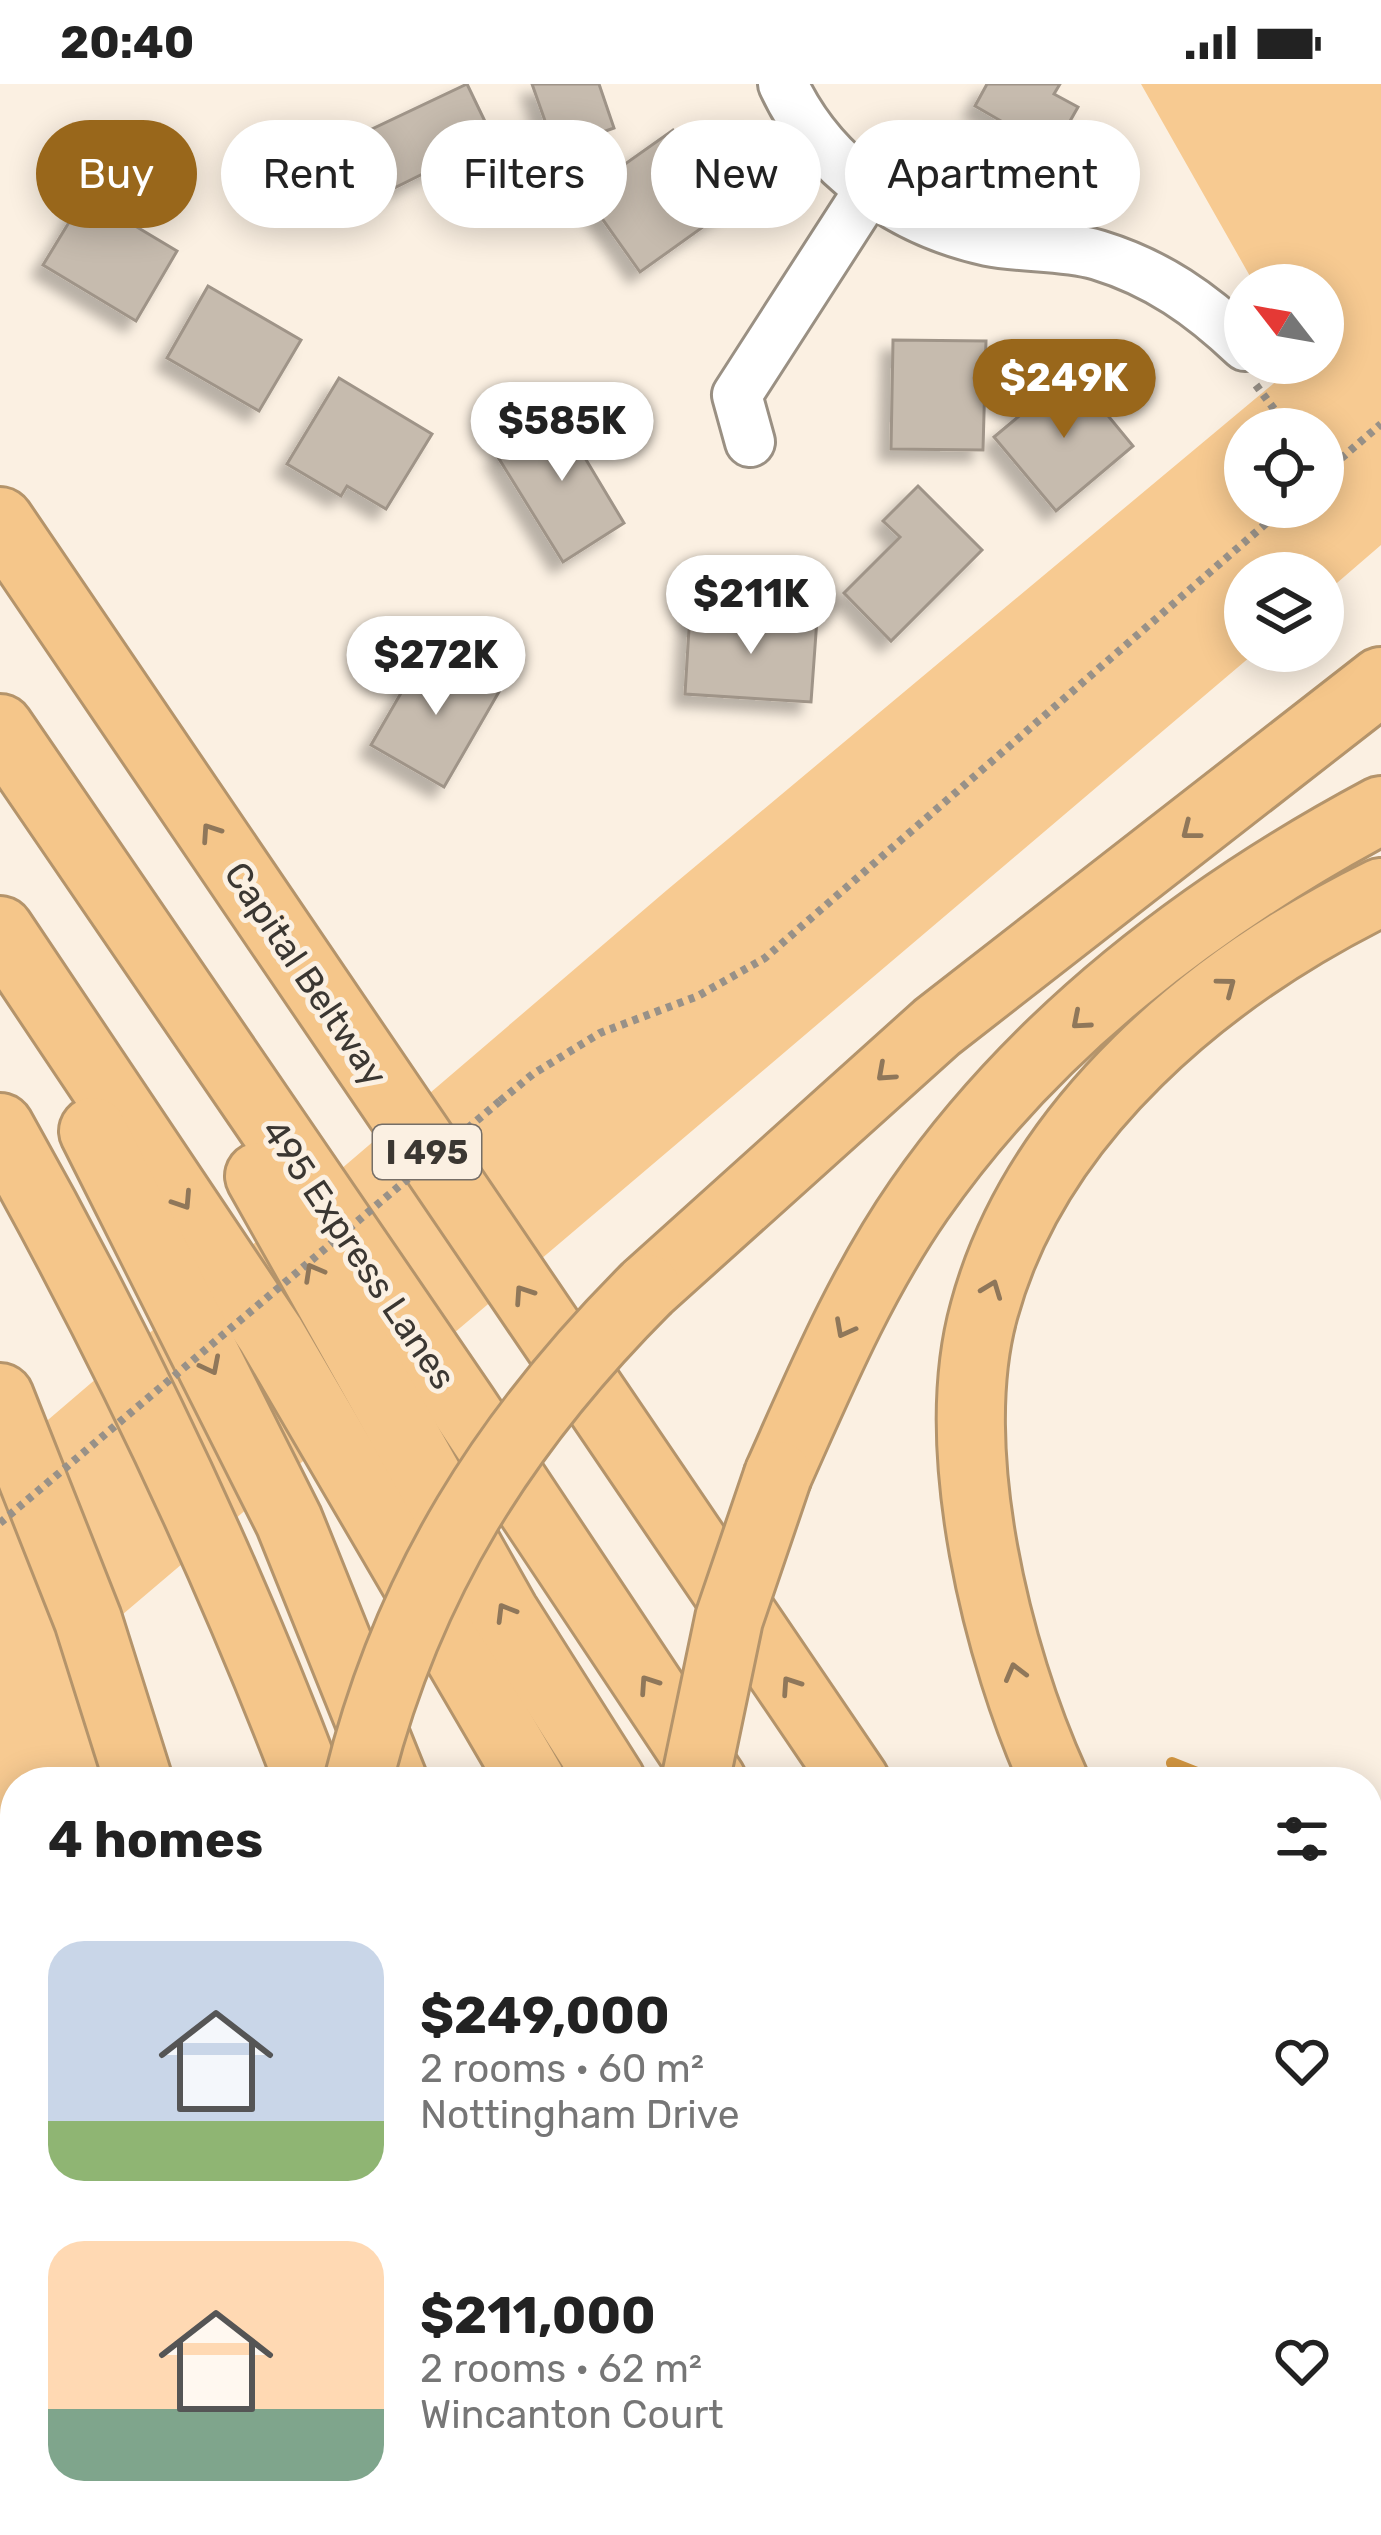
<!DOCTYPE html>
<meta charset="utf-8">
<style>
:root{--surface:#fff;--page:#f6f6f6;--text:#222;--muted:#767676;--accent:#99671b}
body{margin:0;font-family:Rubik,sans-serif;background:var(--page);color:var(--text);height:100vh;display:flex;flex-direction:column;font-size:45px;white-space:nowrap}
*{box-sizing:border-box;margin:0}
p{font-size:39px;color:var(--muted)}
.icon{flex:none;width:66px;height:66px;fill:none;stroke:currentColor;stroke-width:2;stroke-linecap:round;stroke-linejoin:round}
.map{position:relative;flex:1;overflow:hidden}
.side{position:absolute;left:0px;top:1683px;width:1383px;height:768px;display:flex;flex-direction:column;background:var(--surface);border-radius:48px 48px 0 0;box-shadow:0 6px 30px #0003}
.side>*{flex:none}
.top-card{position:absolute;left:36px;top:36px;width:1311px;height:108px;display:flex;gap:24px}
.needle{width:78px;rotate:301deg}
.tools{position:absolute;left:1224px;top:180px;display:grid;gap:24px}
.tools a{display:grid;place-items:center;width:120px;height:120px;border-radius:50%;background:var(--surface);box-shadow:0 6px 30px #0003;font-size:60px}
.price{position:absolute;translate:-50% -102px;padding:0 27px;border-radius:42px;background:#fff;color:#222;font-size:39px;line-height:78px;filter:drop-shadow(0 3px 6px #0008)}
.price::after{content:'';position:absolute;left:50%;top:72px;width:36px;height:27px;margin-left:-18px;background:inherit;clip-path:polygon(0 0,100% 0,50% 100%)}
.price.on{background:var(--accent);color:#fff}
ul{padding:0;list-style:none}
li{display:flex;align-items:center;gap:36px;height:300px;padding:0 48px}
li span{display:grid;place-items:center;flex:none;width:336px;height:240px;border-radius:36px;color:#555}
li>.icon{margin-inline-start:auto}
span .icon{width:144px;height:144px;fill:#fffc;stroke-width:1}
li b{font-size:51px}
h2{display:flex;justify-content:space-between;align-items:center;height:144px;padding:0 48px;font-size:51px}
.pill{padding:0 42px;border-radius:54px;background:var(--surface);box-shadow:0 6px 30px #0003;font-size:42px;line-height:108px}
.pill.on{background:var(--accent);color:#fff}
.status{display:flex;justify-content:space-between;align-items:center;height:84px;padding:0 60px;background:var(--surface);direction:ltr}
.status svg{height:33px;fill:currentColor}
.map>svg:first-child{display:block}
.green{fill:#f7ca91;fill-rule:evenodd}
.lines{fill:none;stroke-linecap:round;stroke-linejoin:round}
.stream{stroke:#d49741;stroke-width:12}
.building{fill:#c6bbae;stroke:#9f9488;stroke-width:3;filter:url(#shadow)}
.minor-casing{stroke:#9a9083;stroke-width:54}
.motorway-casing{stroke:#b4946b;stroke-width:72}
.path{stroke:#989188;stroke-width:8;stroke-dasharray:6 6;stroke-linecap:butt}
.minor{stroke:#fff;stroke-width:48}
.motorway{stroke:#f5c68a;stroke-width:66}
.motorway-bridge-casing{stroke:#b4946b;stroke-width:72;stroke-linecap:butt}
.path-bridge{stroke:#989188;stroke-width:8;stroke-dasharray:6 6;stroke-linecap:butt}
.motorway-bridge{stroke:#f5c68a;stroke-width:66}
.oneway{stroke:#8f775a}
.labels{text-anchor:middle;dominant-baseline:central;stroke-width:10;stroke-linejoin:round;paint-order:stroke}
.shield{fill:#fbf0e2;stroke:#756e67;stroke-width:3}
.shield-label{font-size:33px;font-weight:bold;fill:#3b3732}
.street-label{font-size:36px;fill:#3b3732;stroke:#fbf0e2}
</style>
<div class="status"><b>20:40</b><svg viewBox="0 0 49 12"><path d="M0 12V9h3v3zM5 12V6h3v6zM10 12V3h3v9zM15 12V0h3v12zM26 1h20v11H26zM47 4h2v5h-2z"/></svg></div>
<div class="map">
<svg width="1381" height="2451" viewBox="0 0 1381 2451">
<defs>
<filter id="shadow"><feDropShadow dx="-11" dy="11" stdDeviation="6" flood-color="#0004"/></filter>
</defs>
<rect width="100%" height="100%" fill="#fbf0e2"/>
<path class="green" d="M 1141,0 L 1381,0 L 1381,461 L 1323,511 L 1323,489 L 1245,489 L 1245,567 L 1257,567 L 76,1570 L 130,1698 L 15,1698 L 15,2436 L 323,2436 L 327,2451 L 0,2451 L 0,1377 L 667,806 L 1298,279 L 1323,279 L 1323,201 L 1255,201 ZM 1245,345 L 1323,345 L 1323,423 L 1245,423 Z"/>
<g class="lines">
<g class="stream">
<polyline points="1172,1679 1220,1698"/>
<polyline points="1368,1758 1381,1763"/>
</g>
</g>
<g class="building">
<polygon points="467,0 505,79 461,101 449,77 378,112 351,55"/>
<polygon points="532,0 599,0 614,44 555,65"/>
<polygon points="987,0 1060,0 1054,10 1078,23 1053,67 975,22"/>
<polygon points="673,46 728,125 640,188 584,109"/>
<polygon points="85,112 177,167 136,237 43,181"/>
<polygon points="208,202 301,256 259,327 167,274"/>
<polygon points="893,256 986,257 983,366 891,365"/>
<polygon points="1072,288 1133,362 1056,427 994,353"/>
<polygon points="339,294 432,350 386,425 347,402 341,412 287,380"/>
<polygon points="574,322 597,360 582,369 624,439 563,478 496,370"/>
<polygon points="918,402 982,466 891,557 844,509 900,453 883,437"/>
<polygon points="690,528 817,535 811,618 685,610"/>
<polygon points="427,564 500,606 444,703 371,661"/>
</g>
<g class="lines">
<g class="minor-casing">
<g id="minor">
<path d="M 783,0 C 821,82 900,138 988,157 C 1023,164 1063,161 1098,171 C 1157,189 1201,220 1245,262"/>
<polyline points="750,358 737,311 869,106"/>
</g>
</g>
<g class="motorway-casing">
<g id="motorway">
<polyline points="0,437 856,1698"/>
<polyline points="0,644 464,1323 713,1698"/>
<polyline points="0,846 271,1251 532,1698"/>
<path d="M 0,1043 C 119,1254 223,1472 309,1698"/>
<polyline points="93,1047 289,1437 394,1698"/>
<polyline points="259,1092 505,1529 612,1698"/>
<polyline points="647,1204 937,943 1381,597"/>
<polyline points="0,1313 88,1536 139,1698"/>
<path d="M 778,1391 C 820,1297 860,1201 919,1116 C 1035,949 1203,821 1381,726"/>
<path d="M 1055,1698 C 997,1571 946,1364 984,1227 C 1036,1035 1210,892 1381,808"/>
<polyline points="1368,2177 1381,2195"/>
<polyline points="367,2436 372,2451"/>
<polyline points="442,2436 447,2451"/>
<polyline points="552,2436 557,2451"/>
<polyline points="631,2436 636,2451"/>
<polyline points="735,2436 739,2451"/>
<polyline points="989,2436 999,2451"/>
<polyline points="1117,2436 1128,2451"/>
<polyline points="1202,2436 1212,2451"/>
<polyline points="1354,2436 1364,2451"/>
</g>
</g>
<g class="path">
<polyline points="1256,301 1289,345"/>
<polyline points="1323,390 1381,340"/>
<polyline points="500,1017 533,990 600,949 698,912 765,874 1285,423"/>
</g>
<use href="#minor" class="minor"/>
<use href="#motorway" class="motorway"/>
<g class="motorway-bridge-casing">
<g id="motorway-bridge">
<path d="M 358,1698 C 407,1500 504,1347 647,1204"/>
<polyline points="695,1698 729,1535 778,1391"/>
</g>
</g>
<polyline class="path-bridge" points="0,1439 500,1017"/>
<use href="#motorway-bridge" class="motorway-bridge"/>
</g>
<defs><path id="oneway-chevron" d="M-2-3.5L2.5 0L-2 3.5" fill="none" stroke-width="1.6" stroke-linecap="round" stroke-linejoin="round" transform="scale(3)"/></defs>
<g class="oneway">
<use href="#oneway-chevron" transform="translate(1190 747) rotate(142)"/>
<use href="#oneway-chevron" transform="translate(210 748) rotate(-124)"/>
<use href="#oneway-chevron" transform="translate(1227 902) rotate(-37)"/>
<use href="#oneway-chevron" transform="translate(1080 937) rotate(139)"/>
<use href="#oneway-chevron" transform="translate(885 989) rotate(138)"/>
<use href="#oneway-chevron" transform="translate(183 1117) rotate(57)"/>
<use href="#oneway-chevron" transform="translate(313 1188) rotate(-119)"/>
<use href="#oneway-chevron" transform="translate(992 1205) rotate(-69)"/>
<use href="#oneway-chevron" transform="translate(523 1210) rotate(-124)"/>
<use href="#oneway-chevron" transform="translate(844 1245) rotate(118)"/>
<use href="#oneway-chevron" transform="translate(211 1282) rotate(63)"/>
<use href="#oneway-chevron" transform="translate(505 1528) rotate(-121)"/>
<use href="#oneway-chevron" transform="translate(1015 1588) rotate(-105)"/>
<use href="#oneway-chevron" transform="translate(648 1600) rotate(-124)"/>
<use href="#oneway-chevron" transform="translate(790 1601) rotate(-124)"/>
</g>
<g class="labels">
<rect class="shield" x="373" y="1041" width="108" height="54" rx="9"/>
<g class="shield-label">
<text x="427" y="1068">I 495</text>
</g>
<g class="street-label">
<text transform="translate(306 890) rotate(56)">Capital Beltway</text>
<text transform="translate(359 1170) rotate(56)">495 Express Lanes</text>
</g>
</g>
</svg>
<div class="tools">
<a><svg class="needle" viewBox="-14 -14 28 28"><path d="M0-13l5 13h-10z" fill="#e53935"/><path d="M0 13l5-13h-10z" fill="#767676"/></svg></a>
<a><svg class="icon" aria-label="locate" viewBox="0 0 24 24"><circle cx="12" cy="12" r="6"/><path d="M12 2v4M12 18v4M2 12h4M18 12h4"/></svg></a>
<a><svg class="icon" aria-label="layers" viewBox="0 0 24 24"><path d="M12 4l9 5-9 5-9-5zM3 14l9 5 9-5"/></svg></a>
</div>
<b class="price on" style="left:1064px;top:357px">$249K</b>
<b class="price" style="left:562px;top:400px">$585K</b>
<b class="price" style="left:751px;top:573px">$211K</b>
<b class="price" style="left:436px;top:634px">$272K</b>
<div class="top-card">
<a class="pill on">Buy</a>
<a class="pill">Rent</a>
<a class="pill">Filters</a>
<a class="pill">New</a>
<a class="pill">Apartment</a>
</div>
<section class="side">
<h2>4 homes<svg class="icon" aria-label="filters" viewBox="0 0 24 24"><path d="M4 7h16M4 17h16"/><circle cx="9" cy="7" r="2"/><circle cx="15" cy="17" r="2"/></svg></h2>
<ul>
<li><span style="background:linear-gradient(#c9d6e8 75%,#8fb573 0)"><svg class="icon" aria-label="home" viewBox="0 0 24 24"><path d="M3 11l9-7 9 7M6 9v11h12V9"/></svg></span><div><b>$249,000</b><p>2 rooms · 60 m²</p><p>Nottingham Drive</p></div><svg class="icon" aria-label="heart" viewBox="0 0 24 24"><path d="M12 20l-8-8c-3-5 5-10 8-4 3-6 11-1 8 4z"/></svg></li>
<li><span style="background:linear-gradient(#ffd9b3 70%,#7fa58c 0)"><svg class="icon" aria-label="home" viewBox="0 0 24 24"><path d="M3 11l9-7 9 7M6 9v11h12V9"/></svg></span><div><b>$211,000</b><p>2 rooms · 62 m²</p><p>Wincanton Court</p></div><svg class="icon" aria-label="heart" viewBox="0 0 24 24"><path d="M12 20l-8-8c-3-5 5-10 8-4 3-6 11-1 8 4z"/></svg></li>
</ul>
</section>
</div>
